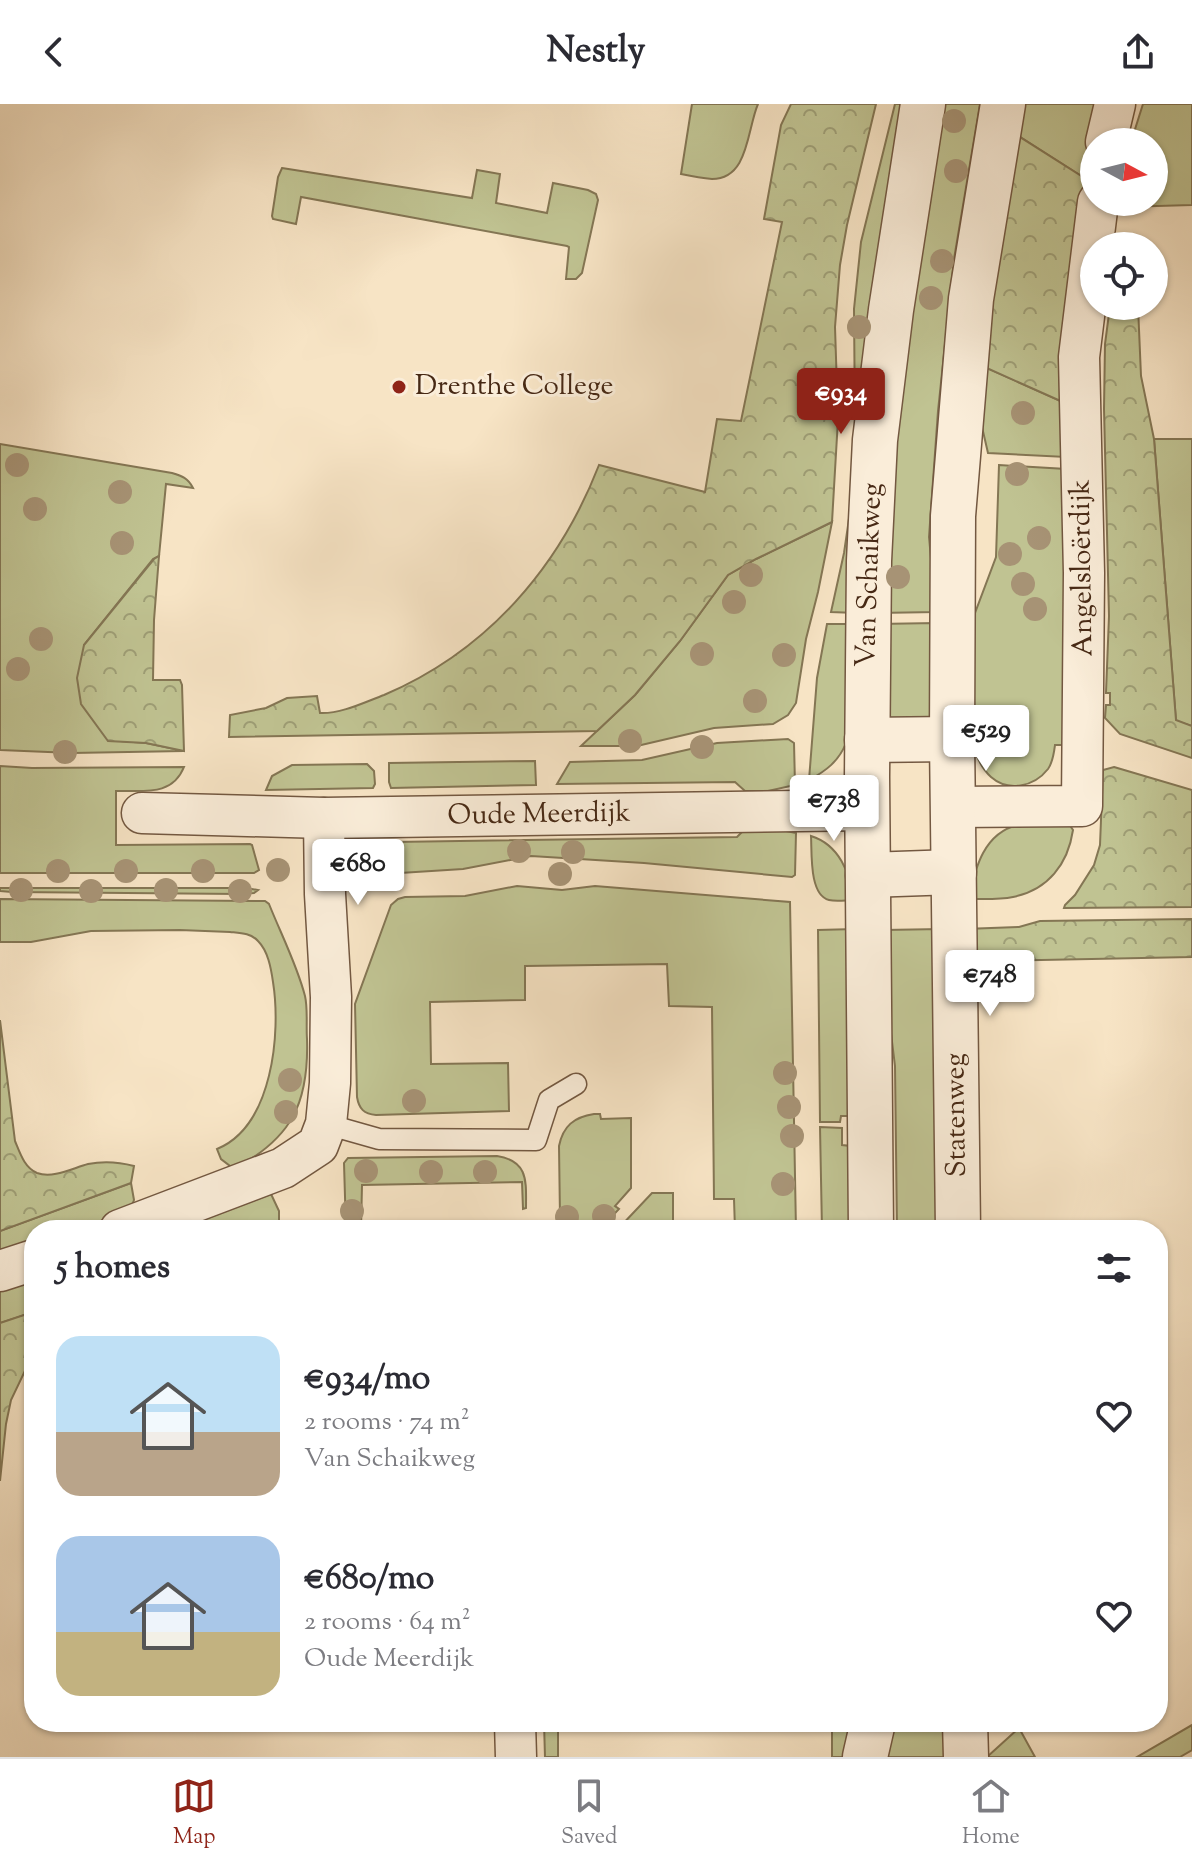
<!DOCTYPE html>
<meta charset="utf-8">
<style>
:root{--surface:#fff;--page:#f7f7f7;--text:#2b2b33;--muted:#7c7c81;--line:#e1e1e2;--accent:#8f2418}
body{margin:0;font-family:"Sorts Mill Goudy",serif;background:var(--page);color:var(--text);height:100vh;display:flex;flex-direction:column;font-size:30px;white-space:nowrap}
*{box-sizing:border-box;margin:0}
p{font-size:26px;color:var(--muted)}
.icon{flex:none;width:44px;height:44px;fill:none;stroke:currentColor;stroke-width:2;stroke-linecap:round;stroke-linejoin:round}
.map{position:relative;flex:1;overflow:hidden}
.side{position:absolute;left:24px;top:1116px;width:1144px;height:512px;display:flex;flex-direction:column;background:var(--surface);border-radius:32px;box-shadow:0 2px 6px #0004}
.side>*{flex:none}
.needle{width:52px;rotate:97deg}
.controls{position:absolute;left:1080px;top:24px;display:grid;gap:16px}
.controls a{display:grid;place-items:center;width:88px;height:88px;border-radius:50%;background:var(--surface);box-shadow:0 2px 6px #0004;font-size:40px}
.price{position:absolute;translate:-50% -68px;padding:0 18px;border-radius:8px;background:#fff;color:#222;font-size:26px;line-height:52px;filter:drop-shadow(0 2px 4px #0008)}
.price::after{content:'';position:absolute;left:50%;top:48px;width:24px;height:18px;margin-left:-12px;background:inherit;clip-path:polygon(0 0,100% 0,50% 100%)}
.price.on{background:var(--accent);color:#fff}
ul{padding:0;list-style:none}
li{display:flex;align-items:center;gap:24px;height:200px;padding:0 32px}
li span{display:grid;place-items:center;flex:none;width:224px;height:160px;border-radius:24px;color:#555}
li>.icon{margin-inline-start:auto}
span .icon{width:96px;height:96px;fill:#fffc;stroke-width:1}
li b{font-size:34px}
h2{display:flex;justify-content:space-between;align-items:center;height:96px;padding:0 32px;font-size:34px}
header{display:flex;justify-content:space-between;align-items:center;height:104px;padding:0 32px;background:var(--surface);font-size:36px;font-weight:700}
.tabs{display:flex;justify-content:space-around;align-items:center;height:112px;border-top:2px solid var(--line);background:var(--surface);font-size:22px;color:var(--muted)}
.tabs a{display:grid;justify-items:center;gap:4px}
.tabs .on{color:var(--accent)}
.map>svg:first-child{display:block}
.green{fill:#c0c392;stroke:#847654;stroke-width:2}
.forest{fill:url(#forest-crowns);stroke:#847654;stroke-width:2}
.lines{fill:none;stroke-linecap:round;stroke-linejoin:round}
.service-casing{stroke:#735841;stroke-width:23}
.minor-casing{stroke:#735841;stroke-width:43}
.tertiary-casing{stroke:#735841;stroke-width:47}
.service{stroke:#faedd9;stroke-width:20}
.minor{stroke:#faedd9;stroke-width:40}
.tertiary{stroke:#faedd9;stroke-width:44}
.tree{fill:#a79375}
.poi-dot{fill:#8f2418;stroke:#faedd9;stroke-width:3}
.labels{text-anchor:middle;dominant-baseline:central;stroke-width:6;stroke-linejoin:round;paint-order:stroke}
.poi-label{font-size:28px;fill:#472915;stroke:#faedd9;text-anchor:start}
.street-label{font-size:28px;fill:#472915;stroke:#faedd9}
</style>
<header><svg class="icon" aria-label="back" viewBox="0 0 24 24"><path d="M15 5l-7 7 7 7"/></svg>Nestly<svg class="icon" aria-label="share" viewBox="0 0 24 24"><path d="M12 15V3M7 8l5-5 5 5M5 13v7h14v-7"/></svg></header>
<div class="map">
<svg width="1192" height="1653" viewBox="0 0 1192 1653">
<defs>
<pattern id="forest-crowns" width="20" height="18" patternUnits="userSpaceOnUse" patternTransform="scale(2)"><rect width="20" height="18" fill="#c0c392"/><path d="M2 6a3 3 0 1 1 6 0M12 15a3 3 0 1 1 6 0" fill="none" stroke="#9e9e76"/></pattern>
</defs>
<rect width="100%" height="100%" fill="#f7e4c5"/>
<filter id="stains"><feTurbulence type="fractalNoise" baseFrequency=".0025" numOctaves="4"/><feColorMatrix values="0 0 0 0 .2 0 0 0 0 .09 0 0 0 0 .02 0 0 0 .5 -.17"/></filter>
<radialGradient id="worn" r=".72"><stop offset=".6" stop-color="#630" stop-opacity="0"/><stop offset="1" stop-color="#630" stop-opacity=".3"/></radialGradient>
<g class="green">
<path d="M 692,0 L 758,0 C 747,25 749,75 712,75 C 702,74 691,72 681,70 Z"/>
<polygon points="895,0 907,0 856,509 831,508 844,449 850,408 855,323 854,205 861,138"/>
<polygon points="945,0 980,0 954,155 938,307 929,433 936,508 877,509 886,316"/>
<polygon points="1017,0 1100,0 1091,29 1086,75 1012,28"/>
<polygon points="1143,0 1192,0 1192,101 1123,103 1123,98 1154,98 1154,38 1131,38"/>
<polygon points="282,64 472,94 477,66 500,70 496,99 547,109 553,79 588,86 596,90 598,96 582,169 576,175 566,175 569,143 567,142 301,93 296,120 273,115 272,112 278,73"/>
<polygon points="980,261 1065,299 1066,353 988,349 976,297"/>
<polygon points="1154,335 1192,335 1192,622 1176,617"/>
<path d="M 0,340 L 172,369 C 182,372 188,374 193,384 L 166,380 L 159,452 L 153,455 L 84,541 L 108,636 L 146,639 L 184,647 L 72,649 L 0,646 Z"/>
<path d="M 999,361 L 1066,365 L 1065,641 L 1055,641 C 1054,649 1053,658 1048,665 C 1034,683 1008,688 991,673 C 981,664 976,652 972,640 L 972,517 L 996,453 Z"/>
<polygon points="832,418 818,488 806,535 796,599 788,611 773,620 714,624 637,642 581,642 635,591 680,537 728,471 756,455"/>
<polygon points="936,519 940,617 879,621 877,520"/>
<path d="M 827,520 L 855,520 L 846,639 C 839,657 826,667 809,676 L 817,574 Z"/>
<polygon points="788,635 794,639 795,681 768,687 745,687 735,678 557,680 570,658 642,656 717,639"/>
<polygon points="535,657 536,681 391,684 389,678 389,659"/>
<polygon points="367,660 374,667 375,680 373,684 266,686 272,672 292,661"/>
<path d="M 0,662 L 32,664 L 184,663 C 172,693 143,686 116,687 L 116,741 L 250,740 L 252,741 L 259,766 L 254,769 L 0,769 Z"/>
<path d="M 1069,720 L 1073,726 C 1068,760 1048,786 1013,793 C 999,796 982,795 968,795 C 975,766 983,729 1018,721 C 1034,718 1053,721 1069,720 Z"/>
<polygon points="746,724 776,725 796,729 795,771 792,773 644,759 531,752 463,765 400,769 389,768 385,764 393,738 737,733"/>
<path d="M 811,732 C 840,741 849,769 855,796 C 846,796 837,798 829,796 C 809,791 812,749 811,732 Z"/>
<path d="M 517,782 L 562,786 L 595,782 L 790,798 L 796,1126 L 735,1126 L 734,1095 L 714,1095 L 712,903 L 669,902 L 667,860 L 525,862 L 525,896 L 430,898 L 431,960 L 508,959 L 509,1007 L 376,1011 C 364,1010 359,1005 357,993 L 355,900 L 391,801 L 398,795 L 405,793 L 465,792 Z"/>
<polygon points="0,784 246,784 258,786 254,789 240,790 12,788 0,787"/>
<path d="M 0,795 L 265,797 L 269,800 C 281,830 297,861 305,892 C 308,905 306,921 307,935 C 309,999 292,1034 234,1065 L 221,1055 L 217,1045 C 273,1022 281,928 273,878 C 271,864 268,847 258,837 C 251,829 240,829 230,828 L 180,826 L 91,827 L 31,838 L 0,838 Z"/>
<polygon points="855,825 858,1012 841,1012 840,1018 820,1018 818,826"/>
<polygon points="941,825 948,1126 897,1126 895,962 881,848 884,826"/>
<path d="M 594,1010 L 600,1010 L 601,1015 L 631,1014 L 631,1084 L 615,1102 L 619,1105 L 606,1119 L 565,1119 L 560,1113 L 559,1042 C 563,1022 574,1013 594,1010 Z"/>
<polygon points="820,1023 842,1024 842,1041 851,1042 859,1126 822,1126"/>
<path d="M 497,1052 C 529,1057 526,1078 526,1104 L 523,1105 L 522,1078 L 362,1081 L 361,1126 L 346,1126 L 344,1059 L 348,1054 Z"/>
<polygon points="131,1079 134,1096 132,1101 124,1109 74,1126 34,1126 34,1139 0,1150 0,1127"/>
<polygon points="652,1089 673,1089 673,1126 619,1126 619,1124"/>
<polygon points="271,1090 279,1107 279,1126 176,1126"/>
<polygon points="34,1173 34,1208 0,1219 0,1184"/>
<polygon points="544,1618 558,1618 558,1653 545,1653"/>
<polygon points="832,1618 860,1618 853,1653 832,1653"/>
<polygon points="881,1618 952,1618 953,1653 875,1653"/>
<polygon points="1192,1621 1192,1646 1180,1653 1137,1653"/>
<polygon points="1019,1624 1035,1653 987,1653"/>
</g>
<g class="forest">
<path d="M 791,0 L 876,0 L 847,121 L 840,161 L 835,223 L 838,315 L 832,418 L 756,455 L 728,471 L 680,537 L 635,591 L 597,627 L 229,633 L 230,611 L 266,604 L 287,594 L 317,592 L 320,609 C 341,610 365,598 384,591 C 487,547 559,464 599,361 L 705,388 L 717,315 L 741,317 L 782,118 L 764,115 L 781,21 Z"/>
<polygon points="1012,28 1086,75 1067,231 1065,299 980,261"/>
<polygon points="1110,202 1138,202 1141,272 1154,335 1176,616 1192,622 1192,654 1120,630 1105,614 1106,601 1110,601 1110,589 1106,589 1109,512 1104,305 1105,240"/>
<polygon points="159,452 154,516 153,576 180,576 182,581 184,647 146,639 108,637 81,600 77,574 84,541 154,455"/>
<polygon points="1114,663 1192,686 1192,803 1064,804 1065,801 1075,791 1094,761 1100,741 1103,666"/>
<polygon points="1192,815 1192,853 986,857 974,845 965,825 1019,823 1040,817"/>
<path d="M 0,916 L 15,1037 C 20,1049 24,1063 37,1069 C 53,1075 73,1064 88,1060 C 103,1057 119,1058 134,1062 L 131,1079 L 0,1127 Z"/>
<polygon points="33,1208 34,1248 11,1296 6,1320 0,1377 0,1219"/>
</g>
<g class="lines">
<g class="service-casing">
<polyline id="service" points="326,1020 379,1035 536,1036 549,996 576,980"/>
</g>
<g class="minor-casing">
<g id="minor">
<polyline points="1106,38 1115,0"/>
<polyline points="953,703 1082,702 1084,469 1079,253 1098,98"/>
<polyline points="142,709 324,714 868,706"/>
<polyline points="120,1126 283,1064 318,1041 326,1020 330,979 331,893 325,790 324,714"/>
<polyline points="0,1167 34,1156"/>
<polyline points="515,1618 516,1653"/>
</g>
</g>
<g class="tertiary-casing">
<g id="tertiary">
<polyline points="867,636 952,635"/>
<polyline points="868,771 954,768"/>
<polyline points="871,1126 867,673 869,457 875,336 891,206 923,0"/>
<polyline points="958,1126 952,635 953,412 971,195 1003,0"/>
<polyline points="965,1618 966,1653"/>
<polyline points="865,1653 873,1618"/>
</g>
</g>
<use href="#service" class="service"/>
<use href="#minor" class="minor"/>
<use href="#tertiary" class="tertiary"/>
</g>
<g class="tree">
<circle cx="954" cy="17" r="12"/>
<circle cx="956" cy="67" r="12"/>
<circle cx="942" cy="157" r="12"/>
<circle cx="931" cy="194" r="12"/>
<circle cx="859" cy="223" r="12"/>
<circle cx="1023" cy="309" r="12"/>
<circle cx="17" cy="361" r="12"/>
<circle cx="1017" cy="370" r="12"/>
<circle cx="120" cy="388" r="12"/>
<circle cx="35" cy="405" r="12"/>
<circle cx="1039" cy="434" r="12"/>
<circle cx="122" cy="439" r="12"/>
<circle cx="1010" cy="450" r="12"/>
<circle cx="751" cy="471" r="12"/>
<circle cx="898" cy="473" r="12"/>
<circle cx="1023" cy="480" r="12"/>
<circle cx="734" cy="498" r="12"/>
<circle cx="1035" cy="505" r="12"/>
<circle cx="41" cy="535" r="12"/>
<circle cx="702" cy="550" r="12"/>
<circle cx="784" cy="551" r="12"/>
<circle cx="18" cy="565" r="12"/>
<circle cx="755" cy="597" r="12"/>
<circle cx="630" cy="637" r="12"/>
<circle cx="702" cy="643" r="12"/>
<circle cx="65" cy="648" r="12"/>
<circle cx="519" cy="747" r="12"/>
<circle cx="573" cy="748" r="12"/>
<circle cx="278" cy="766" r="12"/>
<circle cx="58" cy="767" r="12"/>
<circle cx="126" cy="767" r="12"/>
<circle cx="203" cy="767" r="12"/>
<circle cx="560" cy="770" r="12"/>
<circle cx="21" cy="786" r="12"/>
<circle cx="166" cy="786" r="12"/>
<circle cx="91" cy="787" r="12"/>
<circle cx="240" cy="787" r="12"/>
<circle cx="785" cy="969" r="12"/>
<circle cx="290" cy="976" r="12"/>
<circle cx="414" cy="997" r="12"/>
<circle cx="789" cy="1003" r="12"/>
<circle cx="286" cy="1008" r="12"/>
<circle cx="792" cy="1032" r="12"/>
<circle cx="366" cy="1067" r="12"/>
<circle cx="431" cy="1068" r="12"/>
<circle cx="485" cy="1068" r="12"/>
<circle cx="783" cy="1080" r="12"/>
<circle cx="352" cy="1107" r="12"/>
<circle cx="604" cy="1112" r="12"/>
<circle cx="567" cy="1113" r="12"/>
</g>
<circle class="poi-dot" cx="399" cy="283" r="8"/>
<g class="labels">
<g class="poi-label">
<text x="415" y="283">Drenthe College</text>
</g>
<g class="street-label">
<text transform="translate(1083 464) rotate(-91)">Angelsloërdijk</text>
<text transform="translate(870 471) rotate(-88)">Van Schaikweg</text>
<text transform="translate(539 711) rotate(-1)">Oude Meerdijk</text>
<text transform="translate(957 1011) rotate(-91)">Statenweg</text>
</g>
</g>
<rect width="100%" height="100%" filter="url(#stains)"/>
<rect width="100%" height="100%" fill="url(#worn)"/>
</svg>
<div class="controls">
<a><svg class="needle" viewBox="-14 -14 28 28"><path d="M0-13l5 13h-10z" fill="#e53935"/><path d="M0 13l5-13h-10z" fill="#7c7c81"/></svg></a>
<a><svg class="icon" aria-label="locate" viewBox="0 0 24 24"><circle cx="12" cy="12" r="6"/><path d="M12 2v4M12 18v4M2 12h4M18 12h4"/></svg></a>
</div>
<b class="price on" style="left:841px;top:332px">€934</b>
<b class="price" style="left:986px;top:669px">€529</b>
<b class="price" style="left:834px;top:739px">€738</b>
<b class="price" style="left:358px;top:803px">€680</b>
<b class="price" style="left:990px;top:914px">€748</b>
<section class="side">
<h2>5 homes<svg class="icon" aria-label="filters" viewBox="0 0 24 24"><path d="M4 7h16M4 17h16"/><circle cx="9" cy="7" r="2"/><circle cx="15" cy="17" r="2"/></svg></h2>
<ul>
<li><span style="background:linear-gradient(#bfe0f5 60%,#b9a48a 0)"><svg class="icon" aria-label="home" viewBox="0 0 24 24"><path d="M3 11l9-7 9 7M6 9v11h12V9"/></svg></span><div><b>€934/mo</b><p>2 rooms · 74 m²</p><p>Van Schaikweg</p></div><svg class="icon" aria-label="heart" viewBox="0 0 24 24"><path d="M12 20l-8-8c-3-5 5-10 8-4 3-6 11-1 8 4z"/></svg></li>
<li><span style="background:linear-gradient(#a9c7e8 60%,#c2b280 0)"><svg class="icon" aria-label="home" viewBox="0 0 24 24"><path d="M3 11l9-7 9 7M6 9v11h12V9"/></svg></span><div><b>€680/mo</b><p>2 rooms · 64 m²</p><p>Oude Meerdijk</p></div><svg class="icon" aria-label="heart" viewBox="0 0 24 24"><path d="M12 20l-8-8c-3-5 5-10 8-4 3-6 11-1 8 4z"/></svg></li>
</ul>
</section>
</div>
<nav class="tabs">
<a class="on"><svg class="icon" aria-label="map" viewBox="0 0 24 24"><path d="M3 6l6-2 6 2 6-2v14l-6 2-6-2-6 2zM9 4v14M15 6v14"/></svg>Map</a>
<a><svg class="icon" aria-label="saved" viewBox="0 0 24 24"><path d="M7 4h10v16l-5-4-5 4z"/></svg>Saved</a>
<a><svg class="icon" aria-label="home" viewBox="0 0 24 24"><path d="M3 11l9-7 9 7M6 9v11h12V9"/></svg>Home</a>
</nav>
